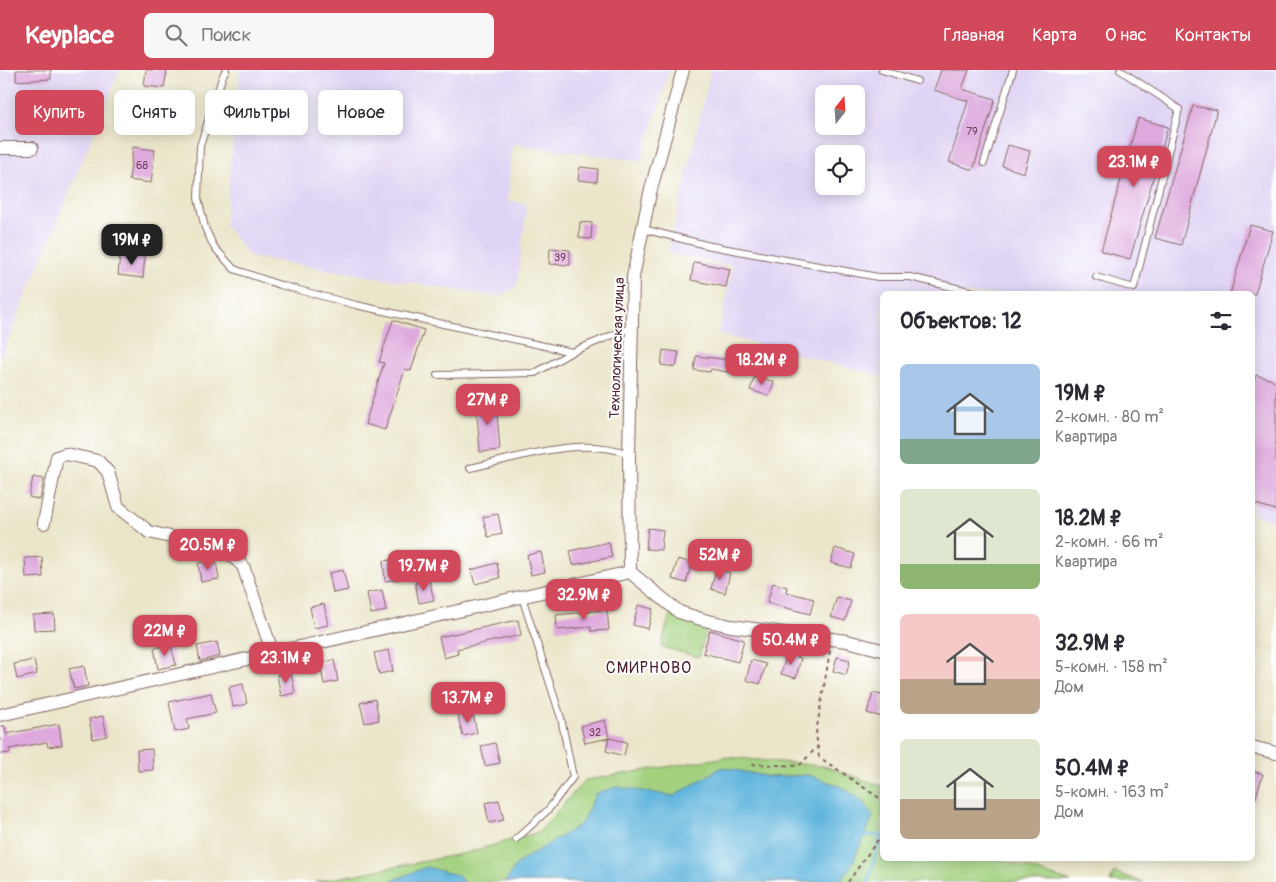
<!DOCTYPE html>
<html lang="ru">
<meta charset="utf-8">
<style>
:root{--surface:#fff;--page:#f7f7f7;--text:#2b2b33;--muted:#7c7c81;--accent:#d1495b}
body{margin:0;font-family:Pangolin,sans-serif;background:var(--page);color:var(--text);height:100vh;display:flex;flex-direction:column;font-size:19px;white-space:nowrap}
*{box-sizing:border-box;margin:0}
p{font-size:16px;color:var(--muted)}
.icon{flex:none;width:28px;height:28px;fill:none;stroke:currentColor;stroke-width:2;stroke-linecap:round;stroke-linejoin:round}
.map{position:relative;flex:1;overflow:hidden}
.details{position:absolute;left:880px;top:221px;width:375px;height:570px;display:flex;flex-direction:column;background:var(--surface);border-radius:8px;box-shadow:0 2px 12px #0003}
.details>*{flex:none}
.top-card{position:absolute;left:15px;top:20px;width:475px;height:45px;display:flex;gap:10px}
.needle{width:32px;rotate:17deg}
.tools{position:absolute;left:815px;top:15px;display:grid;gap:10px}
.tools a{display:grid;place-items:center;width:50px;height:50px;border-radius:8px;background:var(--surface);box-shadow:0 2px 12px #0003;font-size:25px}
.price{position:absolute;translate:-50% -42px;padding:0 11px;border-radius:10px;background:var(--accent);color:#fff;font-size:16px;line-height:32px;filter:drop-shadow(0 1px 2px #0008)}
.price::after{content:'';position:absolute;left:50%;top:30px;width:15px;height:11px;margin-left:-8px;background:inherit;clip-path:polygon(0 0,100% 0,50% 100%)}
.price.active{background:#222;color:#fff}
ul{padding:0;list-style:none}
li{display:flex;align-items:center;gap:15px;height:125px;padding:0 20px}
li span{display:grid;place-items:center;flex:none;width:140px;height:100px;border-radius:8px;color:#555}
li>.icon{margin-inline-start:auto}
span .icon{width:60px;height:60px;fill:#fffc;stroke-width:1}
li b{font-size:21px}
h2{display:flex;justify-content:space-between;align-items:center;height:60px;padding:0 20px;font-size:21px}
.tag{padding:0 18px;border-radius:8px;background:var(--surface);box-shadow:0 2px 12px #0003;font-size:18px;line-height:45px}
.tag.active{background:var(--accent);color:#fff}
header{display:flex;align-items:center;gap:30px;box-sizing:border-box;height:70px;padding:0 25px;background:var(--accent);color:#fff}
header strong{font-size:24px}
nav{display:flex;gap:28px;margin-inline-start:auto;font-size:18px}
.search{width:350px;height:45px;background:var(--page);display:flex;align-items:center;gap:12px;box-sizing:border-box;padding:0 18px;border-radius:8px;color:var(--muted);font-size:19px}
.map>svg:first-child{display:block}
.built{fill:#e0d4f4;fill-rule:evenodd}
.green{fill:#a3d17f;stroke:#767855}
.water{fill:#61b5dd;stroke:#566a84}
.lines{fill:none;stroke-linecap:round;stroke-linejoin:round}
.stream{stroke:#61b5dd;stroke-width:3}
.building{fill:#dea9dd}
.service-casing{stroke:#826563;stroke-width:8}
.minor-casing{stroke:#826563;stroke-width:14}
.path{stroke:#826563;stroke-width:2;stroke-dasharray:4 4;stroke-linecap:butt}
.service{stroke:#fff;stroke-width:6}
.minor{stroke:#fff;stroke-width:12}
.labels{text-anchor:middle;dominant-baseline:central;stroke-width:4;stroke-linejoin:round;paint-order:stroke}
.number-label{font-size:11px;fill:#6f4258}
.street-label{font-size:14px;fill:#4a1f2b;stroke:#fff}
.quarter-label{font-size:16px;letter-spacing:1px;fill:#4a1f2b;stroke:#fff}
</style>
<header>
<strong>Keyplace</strong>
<div class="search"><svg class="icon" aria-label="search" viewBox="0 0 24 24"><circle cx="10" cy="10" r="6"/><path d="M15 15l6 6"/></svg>Поиск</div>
<nav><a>Главная</a><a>Карта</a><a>О нас</a><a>Контакты</a></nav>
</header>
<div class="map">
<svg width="1276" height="812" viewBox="0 0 1276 812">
<rect width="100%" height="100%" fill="#fff"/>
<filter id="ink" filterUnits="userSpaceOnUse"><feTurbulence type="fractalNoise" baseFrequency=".02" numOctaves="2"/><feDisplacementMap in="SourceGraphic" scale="10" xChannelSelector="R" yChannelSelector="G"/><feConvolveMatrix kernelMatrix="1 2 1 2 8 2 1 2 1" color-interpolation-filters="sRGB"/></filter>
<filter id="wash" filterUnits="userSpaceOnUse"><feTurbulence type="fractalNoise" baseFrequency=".0096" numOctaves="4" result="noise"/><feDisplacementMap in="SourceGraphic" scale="20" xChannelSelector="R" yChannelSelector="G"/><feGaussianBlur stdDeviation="1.12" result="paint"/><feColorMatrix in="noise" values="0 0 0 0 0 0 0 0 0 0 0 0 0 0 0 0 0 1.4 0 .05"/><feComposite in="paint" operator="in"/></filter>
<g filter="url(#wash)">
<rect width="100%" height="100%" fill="#ebe6ca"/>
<g class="built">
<polygon points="0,0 120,0 0,289"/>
<polygon points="240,0 670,0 641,91 512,74 508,131 527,134 517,216 499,227 250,187 225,155"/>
<path d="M 711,0 L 1276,0 L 1276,452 L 1253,444 L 1252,224 L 882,224 L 882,306 L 718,264 L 733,196 L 668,183 ZM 824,24 L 856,24 L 856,56 L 824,56 ZM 824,84 L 856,84 L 856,116 L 824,116 Z"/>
</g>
<g class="green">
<polygon points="670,544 708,554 699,587 661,577"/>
<polygon points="726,687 824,696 882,716 882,789 1000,789 1071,812 316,812 466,783 539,762 585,710"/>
<polygon points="1114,802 1143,812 1110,812"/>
</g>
<g class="water">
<polygon points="722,697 769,707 809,705 842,717 862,731 873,747 850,798 839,812 505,812 518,793 581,754 596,723 617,717 674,726"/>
<polygon points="426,797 457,805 464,812 389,812"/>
</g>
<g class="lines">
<polyline class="stream" points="859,766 881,765 868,812"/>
</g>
<g id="blocks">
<g class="building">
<polygon points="16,0 51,0 51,9 16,11"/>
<polygon points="146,0 167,0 164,18 144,16"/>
<polygon points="941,0 969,0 962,19 995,29 973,100 949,92 968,31 934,20"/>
<polygon points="1193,36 1217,40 1181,175 1155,168"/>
<polygon points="1138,48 1168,57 1130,189 1101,181"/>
<polygon points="1008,75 1030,81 1024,103 1002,96"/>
<polygon points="133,77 155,80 151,113 129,110"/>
<polygon points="580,97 598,99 597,112 578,110"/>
<polygon points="580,152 592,153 591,169 579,168"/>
<polygon points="1250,155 1273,161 1255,224 1230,224"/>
<polygon points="550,178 570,180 570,195 549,194"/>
<polygon points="120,184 145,186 143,208 118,205"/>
<polygon points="694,192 730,199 726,217 691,210"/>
<polygon points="393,250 424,260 411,301 405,299 385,360 365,354 384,293 379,292"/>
<polygon points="663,280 679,282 676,297 661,295"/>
<polygon points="696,286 740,291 738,304 711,299 710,302 694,300"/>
<polygon points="1256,305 1276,311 1276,440 1252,433 1252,318"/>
<polygon points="755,306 774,312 769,326 750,320"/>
<polygon points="496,330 500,380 480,382 476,332"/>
<polygon points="33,407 44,409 40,430 29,427"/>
<polygon points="498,444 502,464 488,467 483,447"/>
<polygon points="648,458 663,460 661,480 646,479"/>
<polygon points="609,472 612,487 573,495 570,481"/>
<polygon points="835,478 855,484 851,498 831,493"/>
<polygon points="541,482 545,502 531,505 527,485"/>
<polygon points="42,487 43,507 26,508 25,488"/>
<polygon points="398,489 400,509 385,511 383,491"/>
<polygon points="678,489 692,493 686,513 672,509"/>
<polygon points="216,491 219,509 201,512 198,493"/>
<polygon points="497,493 500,508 475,514 471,500"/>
<polygon points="716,499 730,503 725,523 711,519"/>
<polygon points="343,500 348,520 333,523 329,503"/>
<polygon points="429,510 434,530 419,533 415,513"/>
<polygon points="773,513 787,517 786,522 814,529 810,544 767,533"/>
<polygon points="382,520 386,541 371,544 367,523"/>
<polygon points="837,527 851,531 845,551 831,547"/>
<polygon points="324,534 328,555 314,558 310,537"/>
<polygon points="638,535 653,539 648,559 633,555"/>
<polygon points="607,540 609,560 591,561 591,557 557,560 556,545"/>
<polygon points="54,544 55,559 34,560 33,545"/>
<polygon points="518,550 521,565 457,579 458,584 444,588 439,567"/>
<polygon points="710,560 744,570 738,592 703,583"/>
<polygon points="217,572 220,586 200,591 197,576"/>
<polygon points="171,575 176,595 158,599 154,578"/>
<polygon points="389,580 393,601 379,604 374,583"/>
<polygon points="787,584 801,588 796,608 781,604"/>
<polygon points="837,587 850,590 846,605 833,601"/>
<polygon points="34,590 37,604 17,609 14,594"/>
<polygon points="334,590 338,611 324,614 320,593"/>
<polygon points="751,590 766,594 760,614 746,610"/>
<polygon points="84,596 88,616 74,619 69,599"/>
<polygon points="291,603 295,623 281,626 277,605"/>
<polygon points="243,614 247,634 233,637 229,617"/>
<polygon points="211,623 216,643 187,649 189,659 175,662 169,632"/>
<polygon points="873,623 882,625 882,647 867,643"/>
<polygon points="375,629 379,650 365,653 360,633"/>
<polygon points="473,643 477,663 463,666 458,646"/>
<polygon points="103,646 107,666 93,669 89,649"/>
<polygon points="605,650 609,668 585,673 581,656"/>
<polygon points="59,654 62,675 48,677 47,672 9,679 10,683 0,684 0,656 5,656 6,664"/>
<polygon points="609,668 627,672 624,686 606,681"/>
<polygon points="495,673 500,693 485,696 481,676"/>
<polygon points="152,679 153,700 138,701 137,680"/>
<polygon points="1252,701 1263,704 1255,730 1252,730"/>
<polygon points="499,730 504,750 489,753 485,733"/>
</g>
</g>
</g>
<g filter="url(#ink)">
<use href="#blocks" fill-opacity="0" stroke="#826563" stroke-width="1"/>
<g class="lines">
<g class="service-casing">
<g id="service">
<polyline points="226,0 223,5 200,76 198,128 205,158 214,177 234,199 280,215 356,235 572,282 632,257"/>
<polyline points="882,0 917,11"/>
<polyline points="984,93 1013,0"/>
<polyline points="643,159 706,175 878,207 910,207 982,224"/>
<polyline points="1096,207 1134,218 1179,39 1120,0"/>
<polyline points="437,305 535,303 572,282"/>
<path d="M 470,398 C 519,388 579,365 629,384"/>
<polyline points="516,769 548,740 573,707 561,648 522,527"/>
</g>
</g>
<g class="minor-casing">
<g id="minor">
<polyline points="0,78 32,78"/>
<polyline points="44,453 57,387 66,384 98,391 108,402 118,437 149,462 226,480 243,496 273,584"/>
<polyline points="630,502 629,384 633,207 650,123 683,0"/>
<polyline points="0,645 630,502 679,542 704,550 731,556 847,571 882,580"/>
<polyline points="1252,677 1276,683"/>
</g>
</g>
<g class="path">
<polyline points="830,581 816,663 819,687 882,730"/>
<polyline points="752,694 799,696 818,676"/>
<polyline points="848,812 882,764"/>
</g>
<use href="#service" class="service"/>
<use href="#minor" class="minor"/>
</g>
</g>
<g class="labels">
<g class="number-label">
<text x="972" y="61">79</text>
<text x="142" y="95">68</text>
<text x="560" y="187">39</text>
<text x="595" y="662">32</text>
</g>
<g class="street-label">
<text transform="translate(617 278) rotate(-88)">Технологическая улица</text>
</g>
<g class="quarter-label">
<text x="649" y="598">СМИРНОВО</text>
</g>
</g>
</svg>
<div class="tools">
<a><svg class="needle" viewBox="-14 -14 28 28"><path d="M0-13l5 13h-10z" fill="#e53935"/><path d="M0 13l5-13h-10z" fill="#7c7c81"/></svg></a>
<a><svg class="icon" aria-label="locate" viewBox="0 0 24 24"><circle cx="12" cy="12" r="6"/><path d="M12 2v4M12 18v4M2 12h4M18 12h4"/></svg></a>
</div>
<b class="price" style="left:1134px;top:118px">23.1M ₽</b>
<b class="price active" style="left:132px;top:196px">19M ₽</b>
<b class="price" style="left:762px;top:316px">18.2M ₽</b>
<b class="price" style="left:488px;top:356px">27M ₽</b>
<b class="price" style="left:208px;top:501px">20.5M ₽</b>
<b class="price" style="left:720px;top:511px">52M ₽</b>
<b class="price" style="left:424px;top:522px">19.7M ₽</b>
<b class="price" style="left:584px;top:551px">32.9M ₽</b>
<b class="price" style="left:165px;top:587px">22M ₽</b>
<b class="price" style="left:791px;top:596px">50.4M ₽</b>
<b class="price" style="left:286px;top:614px">23.1M ₽</b>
<b class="price" style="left:468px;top:654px">13.7M ₽</b>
<div class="top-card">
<a class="tag active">Купить</a>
<a class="tag">Снять</a>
<a class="tag">Фильтры</a>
<a class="tag">Новое</a>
</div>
<section class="details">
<h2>Объектов: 12<svg class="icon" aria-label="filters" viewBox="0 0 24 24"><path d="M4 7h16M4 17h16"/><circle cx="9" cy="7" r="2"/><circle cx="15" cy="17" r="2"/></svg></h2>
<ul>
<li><span style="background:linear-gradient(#a9c7e8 75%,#7fa58c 0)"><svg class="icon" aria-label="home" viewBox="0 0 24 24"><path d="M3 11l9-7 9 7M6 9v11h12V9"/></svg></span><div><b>19M ₽</b><p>2-комн. · 80 m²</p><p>Квартира</p></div></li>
<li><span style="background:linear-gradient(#dfe7d0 75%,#8fb573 0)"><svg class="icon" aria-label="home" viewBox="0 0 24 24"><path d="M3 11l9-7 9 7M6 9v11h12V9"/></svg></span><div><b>18.2M ₽</b><p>2-комн. · 66 m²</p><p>Квартира</p></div></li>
<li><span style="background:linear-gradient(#f6c9c9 65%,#b9a48a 0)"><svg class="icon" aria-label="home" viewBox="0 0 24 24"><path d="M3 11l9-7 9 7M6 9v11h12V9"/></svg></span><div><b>32.9M ₽</b><p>5-комн. · 158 m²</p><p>Дом</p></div></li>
<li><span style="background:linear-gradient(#dfe7d0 60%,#b9a48a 0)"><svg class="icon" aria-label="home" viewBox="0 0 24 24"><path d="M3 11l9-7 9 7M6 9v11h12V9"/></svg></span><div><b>50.4M ₽</b><p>5-комн. · 163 m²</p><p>Дом</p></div></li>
</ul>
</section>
</div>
